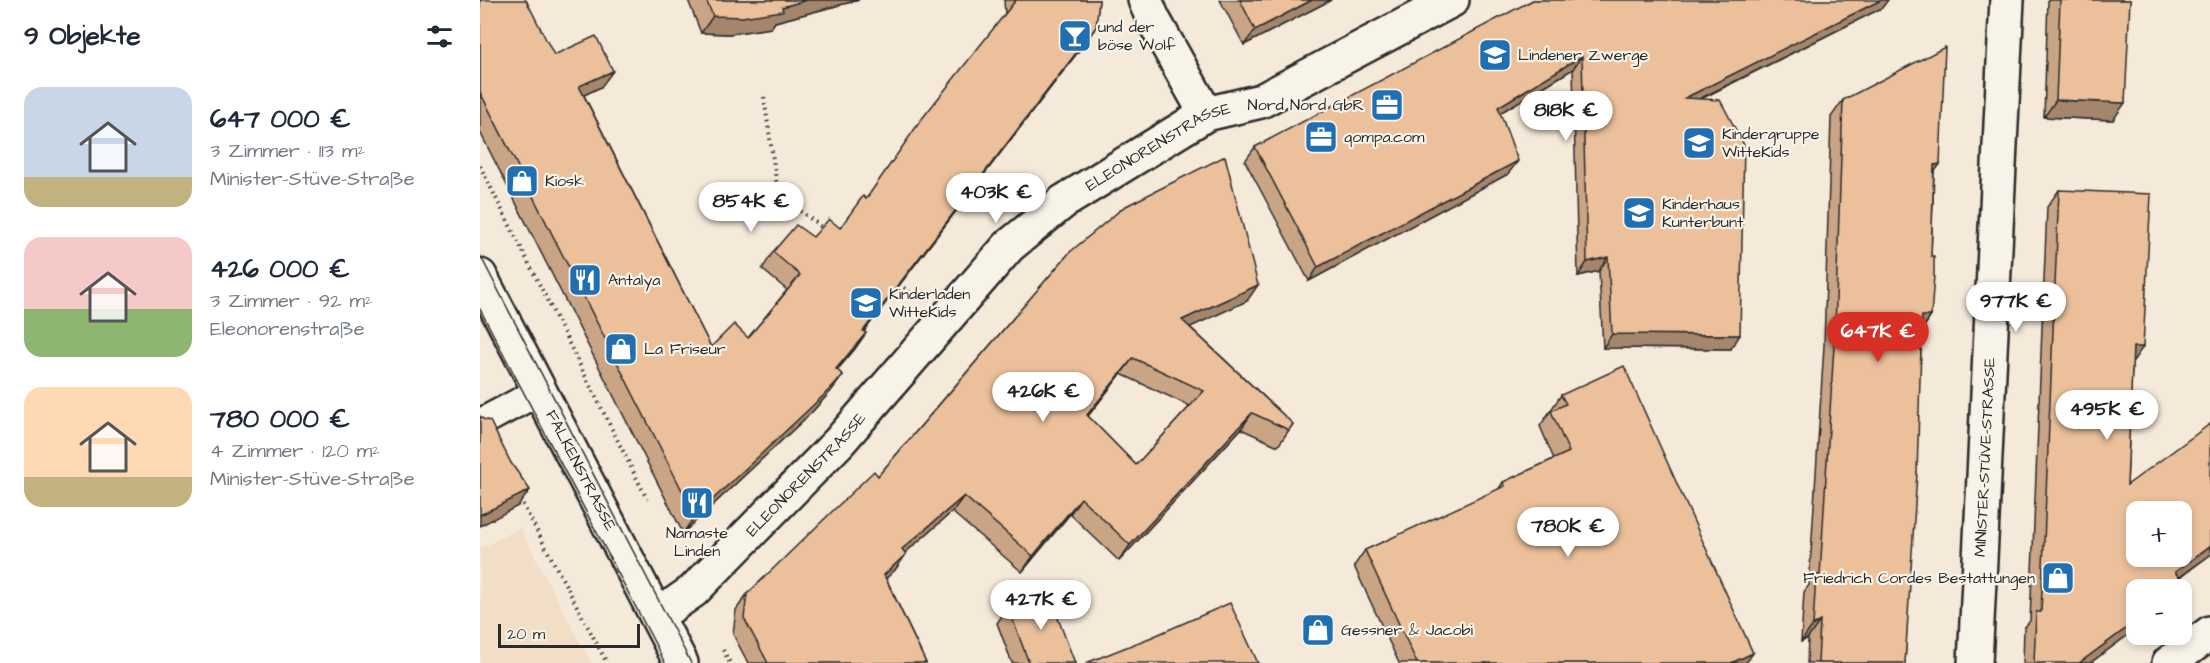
<!DOCTYPE html>
<html lang="de">
<meta charset="utf-8">
<style>
:root{--surface:#fff;--page:#f6f6f7;--text:#1f2937;--muted:#747a83;--accent:#d93025}
body{margin:0;font-family:"Architects Daughter",sans-serif;background:var(--page);color:var(--text);height:100vh;display:flex;flex-direction:column;font-size:22px;white-space:nowrap}
*{box-sizing:border-box;margin:0}
p{font-size:20px;color:var(--muted)}
.icon{flex:none;width:33px;height:33px;fill:none;stroke:currentColor;stroke-width:2;stroke-linecap:round;stroke-linejoin:round}
.map{position:relative;flex:1;overflow:hidden}
.details{display:flex;flex-direction:column;background:var(--surface);width:480px}
.details>*{flex:none}
.fabs{position:absolute;left:1646px;top:501px;display:grid;gap:12px}
.fabs a{display:grid;place-items:center;width:66px;height:66px;border-radius:12px;background:var(--surface);box-shadow:0 3px 9px #0003;font-size:30px}
.scale{position:absolute;left:18px;bottom:15px;width:142px;box-sizing:border-box;padding-left:6px;border:3px solid #2b2b2b;border-top:0;font-size:16px;line-height:21px;white-space:nowrap;color:#2b2b2b;-webkit-text-stroke:4px #f7f3e8;paint-order:stroke}
.price{position:absolute;translate:-50% -51px;padding:0 14px;border-radius:21px;background:#fff;color:#222;font-size:20px;line-height:39px;filter:drop-shadow(0 2px 3px #0008)}
.price::after{content:'';position:absolute;left:50%;top:36px;width:18px;height:14px;margin-left:-9px;background:inherit;clip-path:polygon(0 0,100% 0,50% 100%)}
.price.selected{background:var(--accent);color:#fff}
ul{padding:0;list-style:none}
li{display:flex;align-items:center;gap:18px;height:150px;padding:0 24px}
li span{display:grid;place-items:center;flex:none;width:168px;height:120px;border-radius:18px;color:#555}
li>.icon{margin-inline-start:auto}
span .icon{width:72px;height:72px;fill:#fffc;stroke-width:1}
li b{font-size:26px}
h2{display:flex;justify-content:space-between;align-items:center;height:72px;padding:0 24px;font-size:26px}
main{display:flex;flex:1;min-height:0}
.map>svg:first-child{display:block}
.built{fill:#f2ddc6}
.lines{fill:none;stroke-linecap:round;stroke-linejoin:round}
.lane-casing{stroke:#2b2b2b;stroke-width:32}
.street-casing{stroke:#2b2b2b;stroke-width:38}
.secondary-casing{stroke:#2b2b2b;stroke-width:38}
.path{stroke:#2b2b2b;stroke-width:4;stroke-dasharray:1.5 4.5;stroke-linecap:butt}
.lane{stroke:#f7f3e8;stroke-width:27}
.street{stroke:#f7f3e8;stroke-width:33}
.secondary{stroke:#f7f3e8;stroke-width:33}
.tram{stroke:#2b2b2b;stroke-width:1.5}
.wall{fill:#caa585;stroke:#2b2b2b;stroke-width:1.5;fill-rule:evenodd}
.shaded-wall{fill:#a4866c;stroke:#2b2b2b;stroke-width:1.5}
.building{fill:#ebc09b;stroke:#2b2b2b;stroke-width:1.5;fill-rule:evenodd}
.labels{text-anchor:middle;dominant-baseline:central;stroke-width:4.5;stroke-linejoin:round;paint-order:stroke}
.poi-label{font-size:16px;fill:#2b2b2b;stroke:#f7f3e8;text-anchor:start}
.street-label{font-size:16px;fill:#2b2b2b;stroke:#f7f3e8}
</style>
<main>
<section class="details">
<h2>9 Objekte<svg class="icon" aria-label="filters" viewBox="0 0 24 24"><path d="M4 7h16M4 17h16"/><circle cx="9" cy="7" r="2"/><circle cx="15" cy="17" r="2"/></svg></h2>
<ul>
<li><span style="background:linear-gradient(#c9d6e8 75%,#c2b280 0)"><svg class="icon" aria-label="home" viewBox="0 0 24 24"><path d="M3 11l9-7 9 7M6 9v11h12V9"/></svg></span><div><b>647 000 €</b><p>3 Zimmer · 113 m²</p><p>Minister-Stüve-Straße</p></div></li>
<li><span style="background:linear-gradient(#f6c9c9 60%,#8fb573 0)"><svg class="icon" aria-label="home" viewBox="0 0 24 24"><path d="M3 11l9-7 9 7M6 9v11h12V9"/></svg></span><div><b>426 000 €</b><p>3 Zimmer · 92 m²</p><p>Eleonorenstraße</p></div></li>
<li><span style="background:linear-gradient(#ffd9b3 75%,#c2b280 0)"><svg class="icon" aria-label="home" viewBox="0 0 24 24"><path d="M3 11l9-7 9 7M6 9v11h12V9"/></svg></span><div><b>780 000 €</b><p>4 Zimmer · 120 m²</p><p>Minister-Stüve-Straße</p></div></li>
</ul>
</section>
<div class="map">
<svg width="1730" height="663" viewBox="0 0 1730 663">
<rect width="100%" height="100%" fill="#f5e9d9"/>
<filter id="ink" filterUnits="userSpaceOnUse"><feTurbulence type="fractalNoise" baseFrequency=".0167" numOctaves="2"/><feDisplacementMap in="SourceGraphic" scale="12" xChannelSelector="R" yChannelSelector="G"/><feConvolveMatrix kernelMatrix="1 2 1 2 8 2 1 2 1" color-interpolation-filters="sRGB"/></filter>
<g filter="url(#ink)">
<polygon class="built" points="40,528 111,663 0,663 0,549"/>
<g class="lines">
<g class="lane-casing">
<polyline id="lane" points="0,423 60,391"/>
</g>
<g class="street-casing">
<g id="street">
<polyline points="665,0 673,19 726,114"/>
<path id="s1" d="M 177,616 L 213,591 L 359,442 L 529,246 L 583,202 L 726,114 L 781,101 L 972,0"/>
<path id="s2" d="M 1495,663 L 1527,0"/>
<polyline points="1689,663 1730,633"/>
</g>
</g>
<g class="secondary-casing">
<g id="secondary">
<path id="s3" d="M 0,276 L 201,663"/>
</g>
</g>
<g class="path">
<polyline points="284,97 298,194 344,229"/>
<polyline points="0,166 167,499"/>
<polyline points="419,284 433,295"/>
<polyline points="40,499 127,663"/>
<polyline points="243,650 250,663"/>
</g>
<use href="#lane" class="lane"/>
<use href="#street" class="street"/>
<use href="#secondary" class="secondary"/>
<g class="tram">
<polyline points="0,255 211,663"/>
<polyline points="0,309 185,663"/>
</g>
</g>
<g class="wall">
<polygon points="0,0 74,55 121,87 104,95 231,347 268,338 307,290 282,269 293,252 360,228 386,199 525,14 524,0 619,0 616,27 604,44 384,331 386,333 374,350 357,370 363,375 351,391 332,412 203,533 0,132"/>
<polygon points="208,0 379,0 295,22 291,28 250,34 221,33"/>
<polygon points="740,0 851,0 764,45"/>
<polygon points="1053,0 1402,8 1221,99 1251,349 1123,348 1119,271 1098,276 1093,69 1020,113 1028,174 829,281 765,161 775,147"/>
<polygon points="1568,0 1650,0 1633,120 1564,117"/>
<polygon points="1363,100 1460,164 1454,172 1451,256 1451,316 1442,330 1425,663 1327,663 1328,638 1321,642 1324,592 1329,585 1344,346 1351,117"/>
<polygon points="1579,190 1652,364 1647,485 1730,555 1699,578 1656,590 1656,629 1610,663 1543,663 1544,628 1550,621 1567,207"/>
<path d="M 590,252 L 767,301 L 710,327 L 813,424 L 798,446 L 761,429 L 639,561 L 590,514 L 542,572 L 472,512 L 425,553 L 426,554 L 415,570 L 406,578 L 446,663 L 268,663 L 253,634 L 256,610 L 267,594 L 398,476 ZM 641,374 L 710,406 L 656,465 L 608,416 Z"/>
<polygon points="1081,395 1266,663 919,663 874,566 885,550 1018,490 1023,482 1074,459 1060,426"/>
<polygon points="528,607 595,663 532,663 517,623"/>
</g>
<g class="shaded-wall">
<polygon points="327,0 379,0 295,22 291,28 250,34 221,33 233,16 302,7"/>
<polygon points="832,0 851,0 764,45 775,30"/>
<polygon points="1401,0 1408,0 1402,8 1195,111 1205,98"/>
<polygon points="616,27 604,44 372,347 383,331"/>
<polygon points="1102,56 1093,69 1008,120 1018,107"/>
<polygon points="133,71 121,87 87,103 99,86"/>
<polygon points="1576,100 1645,103 1633,120 1564,117"/>
<polygon points="1038,161 1028,174 829,281 838,267"/>
<polygon points="1460,164 1448,181 1454,165"/>
<polygon points="1128,257 1119,271 1098,276 1107,262"/>
<polygon points="778,285 767,301 691,336 702,320"/>
<polygon points="1442,316 1451,316 1439,333"/>
<polygon points="386,333 374,350 344,386 356,369"/>
<polygon points="1132,334 1260,335 1251,349 1123,348"/>
<polygon points="1653,347 1663,347 1651,364"/>
<polygon points="653,358 641,374 596,431 607,415"/>
<polygon points="363,375 351,391 332,412 203,533 215,516"/>
<polygon points="772,413 761,429 639,561 650,545"/>
<polygon points="50,490 38,506 0,526 0,515"/>
<polygon points="484,496 472,512 411,565 422,549"/>
<polygon points="601,498 590,514 542,572 553,556"/>
<polygon points="1730,546 1730,555 1683,589 1695,572"/>
<polygon points="426,554 415,570 393,591 404,575"/>
<polygon points="1340,621 1328,638 1321,642 1333,625"/>
<polygon points="1656,621 1656,629 1610,663 1599,663"/>
<polygon points="1273,653 1266,663 1251,663"/>
</g>
<g class="building">
<polygon points="0,0 46,0 74,55 116,36 133,71 99,86 231,347 254,324 268,338 320,275 293,252 316,225 333,237 349,219 360,228 383,196 386,199 441,120 536,0 619,0 616,27 383,331 386,333 356,369 363,375 344,395 215,516 0,92"/>
<polygon points="226,0 327,0 302,7 303,11 262,17 233,16"/>
<polygon points="760,0 832,0 775,30"/>
<polygon points="1053,0 1401,0 1205,98 1240,100 1264,145 1260,335 1132,334 1128,257 1107,262 1102,56 1018,107 1038,161 838,267 775,147"/>
<polygon points="1580,0 1650,0 1645,103 1576,100"/>
<polygon points="1465,47 1460,164 1454,165 1451,256 1454,256 1454,276 1451,316 1442,316 1437,473 1425,663 1338,663 1340,621 1333,625 1336,575 1340,575 1355,329 1363,100"/>
<path d="M 745,156 L 778,285 L 702,320 L 813,424 L 809,430 L 772,413 L 650,545 L 601,498 L 553,556 L 484,496 L 422,549 L 426,554 L 404,575 L 446,663 L 288,663 L 264,618 L 267,594 L 394,471 L 398,476 L 590,252 L 644,207 ZM 653,358 L 724,391 L 656,465 L 607,415 Z"/>
<path d="M 1579,190 L 1671,194 L 1663,347 L 1653,347 L 1647,485 L 1730,424 L 1730,546 L 1695,572 L 1704,585 L 1699,590 L 1656,590 L 1656,621 L 1599,663 L 1554,663 L 1556,612 L 1561,612 ZM 1656,512 L 1701,512 L 1701,556 L 1656,556 Z"/>
<polygon points="1144,366 1273,653 1251,663 937,663 885,550 1025,486 1023,482 1089,452 1071,411 1086,404 1081,395"/>
<polygon points="0,416 3,419 10,421 31,463 50,490 0,515"/>
<polygon points="568,592 595,663 549,663 528,607"/>
<polygon points="750,603 778,663 606,663 672,637"/>
</g>
</g>
<defs>
<g id="bar-square" transform="scale(1.725)"><rect x="-9" y="-9" width="18" height="18" rx="4" fill="#1f6fb2" stroke="#f7f3e8"/><path d="M-6-5H6L.8 .8V4.5H3.5V6h-7V4.5H-.8V.8Z" fill="#fff"/></g>
<g id="school-square" transform="scale(1.725)"><rect x="-9" y="-9" width="18" height="18" rx="4" fill="#1f6fb2" stroke="#f7f3e8"/><path d="M0-5L7-2L0 1L-7-2ZM-4 1L0 2.5L4 1V4Q0 6-4 4Z" fill="#fff"/></g>
<g id="office-square" transform="scale(1.725)"><rect x="-9" y="-9" width="18" height="18" rx="4" fill="#1f6fb2" stroke="#f7f3e8"/><path d="M-6-3h4V-5.5h4V-3h4V5H-6ZM-1-4.5V-3h2v-1.5ZM-6 0V1H6V0Z" fill="#fff"/></g>
<g id="shop-square" transform="scale(1.725)"><rect x="-9" y="-9" width="18" height="18" rx="4" fill="#1f6fb2" stroke="#f7f3e8"/><path d="M-5-2.5h2.3a2.7 3.5 0 0 1 5.4 0H5L5.5 6h-11ZM-1.5-2.5h3a1.5 2.3 0 0 0-3 0Z" fill="#fff"/></g>
<g id="restaurant-square" transform="scale(1.725)"><rect x="-9" y="-9" width="18" height="18" rx="4" fill="#1f6fb2" stroke="#f7f3e8"/><path d="M-5-6h1v4h1v-4h1v4h1v-4h1v5L-1.5 .5V6h-2V.5L-5-1ZM5-6V6H3V1.5H1.5Q1.5-4 5-6Z" fill="#fff"/></g>
</defs>
<g fill-rule="evenodd">
<use href="#bar-square" x="595" y="36"/>
<use href="#school-square" x="1015" y="55"/>
<use href="#office-square" x="907" y="105"/>
<use href="#office-square" x="841" y="137"/>
<use href="#school-square" x="1219" y="143"/>
<use href="#shop-square" x="42" y="181"/>
<use href="#school-square" x="1159" y="213"/>
<use href="#restaurant-square" x="105" y="280"/>
<use href="#school-square" x="386" y="303"/>
<use href="#shop-square" x="141" y="349"/>
<use href="#restaurant-square" x="217" y="503"/>
<use href="#shop-square" x="1578" y="578"/>
<use href="#shop-square" x="838" y="630"/>
</g>
<g class="labels">
<g class="poi-label">
<text x="618" y="27">und der<tspan x="618" dy="18">böse Wolf</tspan></text>
<text x="1038" y="55">Lindener Zwerge</text>
<text x="884" y="105" text-anchor="end">Nord Nord GbR</text>
<text x="1242" y="134">Kindergruppe<tspan x="1242" dy="18">WitteKids</tspan></text>
<text x="864" y="137">qompa.com</text>
<text x="65" y="181">Kiosk</text>
<text x="1182" y="204">Kinderhaus<tspan x="1182" dy="18">Kunterbunt</tspan></text>
<text x="128" y="280">Antalya</text>
<text x="409" y="294">Kinderladen<tspan x="409" dy="18">WitteKids</tspan></text>
<text x="164" y="349">La Friseur</text>
<text x="217" y="533" text-anchor="middle">Namaste<tspan x="217" dy="18">Linden</tspan></text>
<text x="1555" y="578" text-anchor="end">Friedrich Cordes Bestattungen</text>
<text x="861" y="630">Gessner &amp; Jacobi</text>
</g>
<g class="street-label">
<text stroke="none"><textPath href="#s1" startOffset="692">ELEONORENSTRASSE</textPath></text>
<text stroke="none"><textPath href="#s2" startOffset="206">MINISTER-STÜVE-STRASSE</textPath></text>
<text stroke="none"><textPath href="#s3" startOffset="219">FALKENSTRASSE</textPath></text>
<text stroke="none"><textPath href="#s1" startOffset="206">ELEONORENSTRASSE</textPath></text>
</g>
</g>
</svg>
<div class="fabs">
<a>+</a>
<a>−</a>
</div>
<div class="scale">20 m</div>
<b class="price" style="left:1086px;top:142px">818K €</b>
<b class="price" style="left:516px;top:224px">403K €</b>
<b class="price" style="left:271px;top:233px">854K €</b>
<b class="price" style="left:1536px;top:333px">977K €</b>
<b class="price selected" style="left:1398px;top:363px">647K €</b>
<b class="price" style="left:563px;top:423px">426K €</b>
<b class="price" style="left:1627px;top:441px">495K €</b>
<b class="price" style="left:1088px;top:558px">780K €</b>
<b class="price" style="left:561px;top:631px">427K €</b>
</div>
</main>
